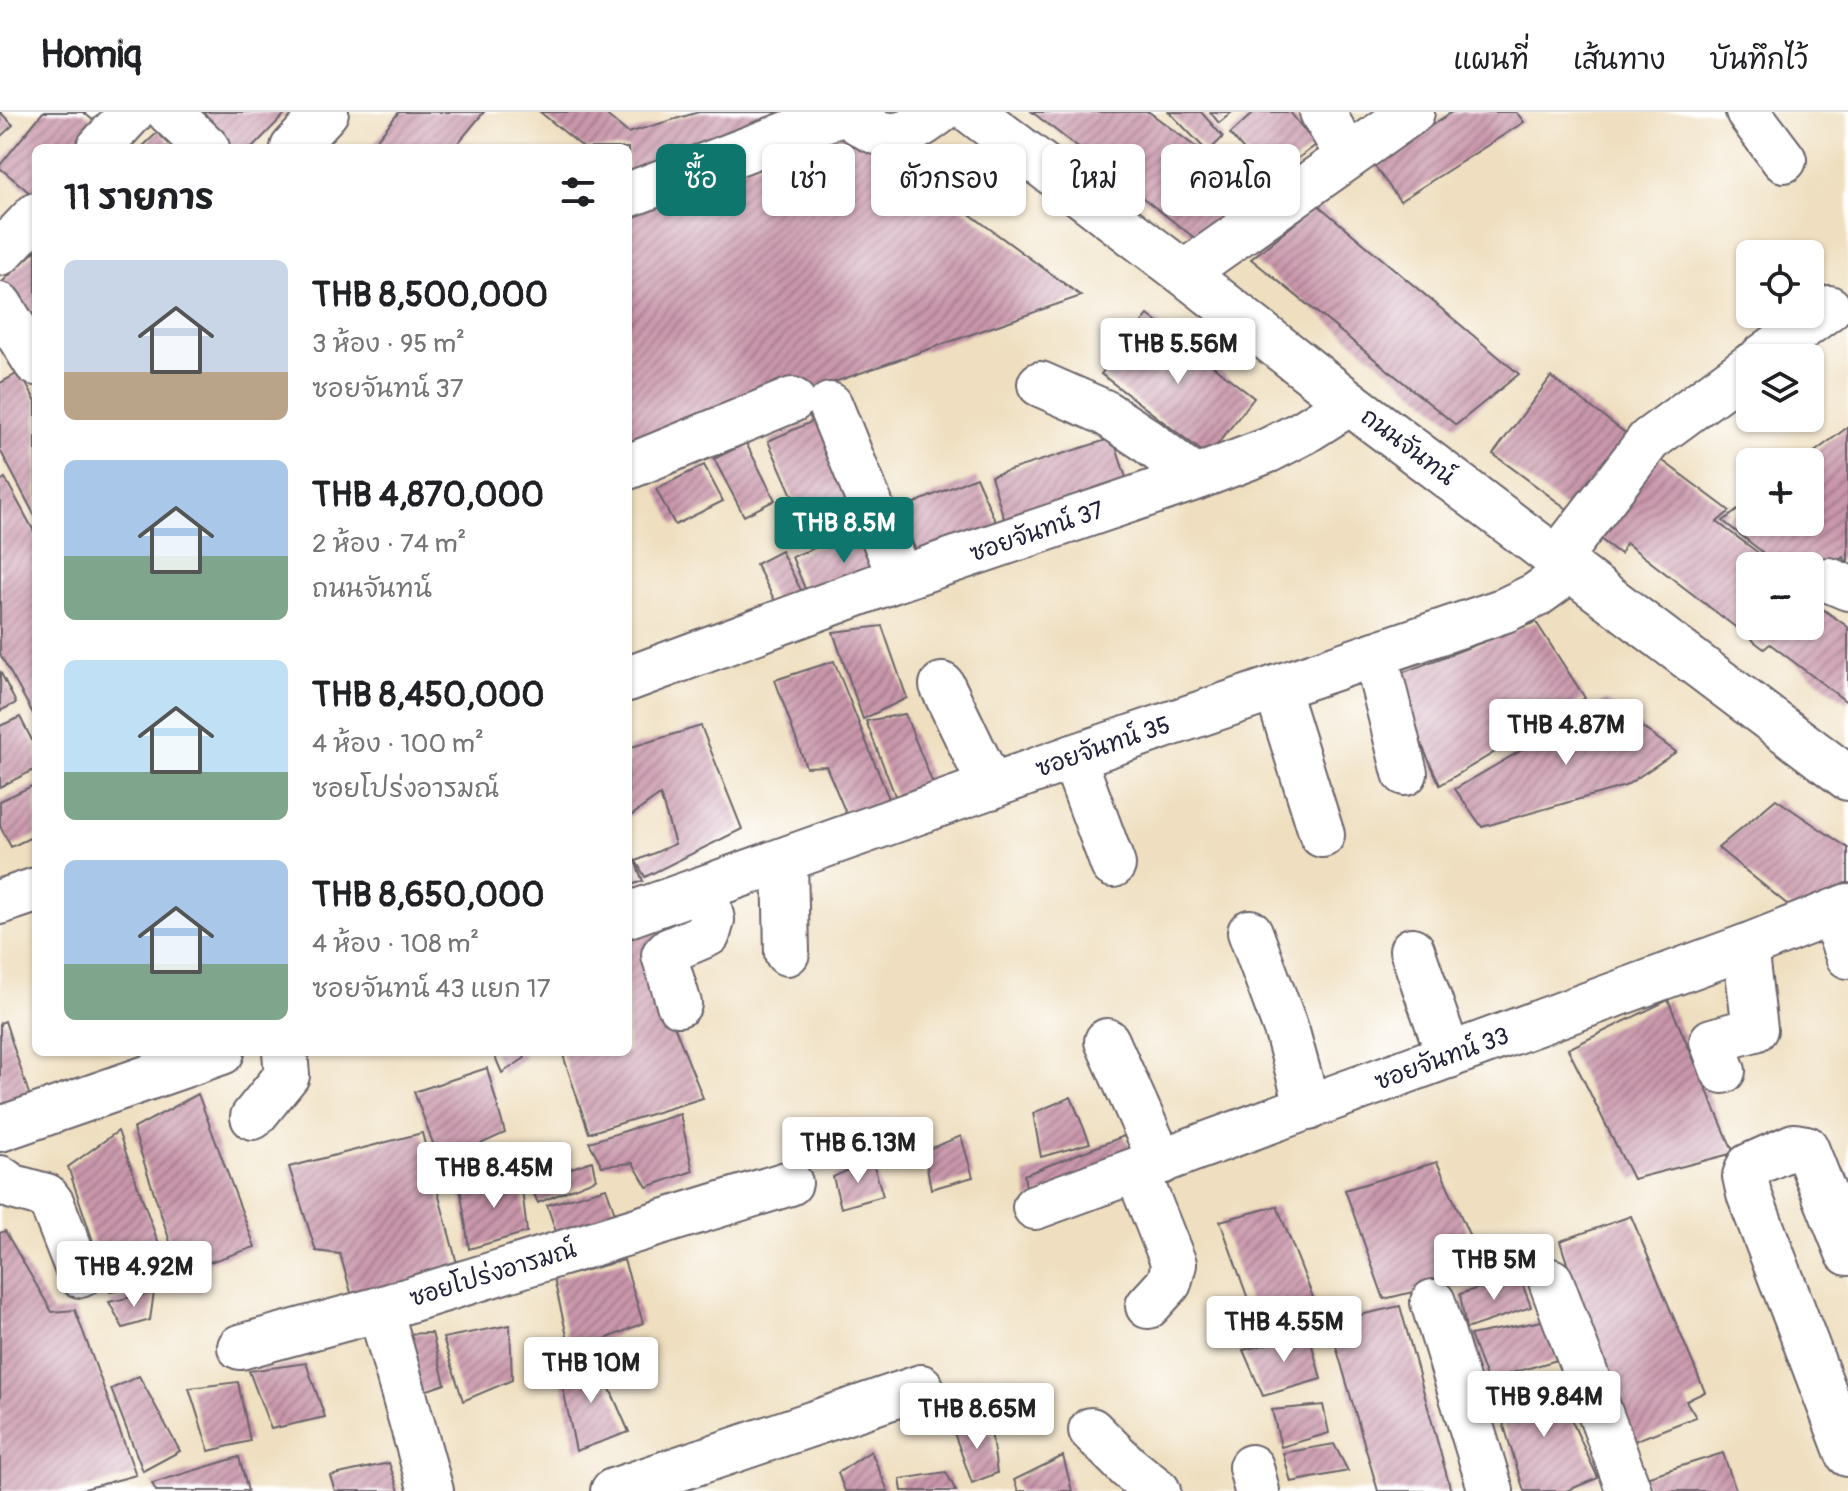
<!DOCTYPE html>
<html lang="th">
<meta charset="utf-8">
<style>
:root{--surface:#fff;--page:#f6f6f6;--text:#202124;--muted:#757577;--line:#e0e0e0;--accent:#0f766e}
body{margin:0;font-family:Pangolin,"Playpen Sans Thai",sans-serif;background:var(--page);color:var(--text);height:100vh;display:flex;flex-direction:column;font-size:30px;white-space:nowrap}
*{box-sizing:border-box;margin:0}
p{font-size:26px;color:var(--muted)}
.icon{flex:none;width:44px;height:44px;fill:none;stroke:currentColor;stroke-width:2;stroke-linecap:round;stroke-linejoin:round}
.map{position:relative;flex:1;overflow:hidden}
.panel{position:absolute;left:32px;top:32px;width:600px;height:912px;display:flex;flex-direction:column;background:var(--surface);border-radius:12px;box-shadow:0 2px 6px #0004}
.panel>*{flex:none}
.banner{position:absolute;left:656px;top:32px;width:760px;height:72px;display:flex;gap:16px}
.fabs{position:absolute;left:1736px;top:128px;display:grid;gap:16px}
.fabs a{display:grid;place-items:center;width:88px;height:88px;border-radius:12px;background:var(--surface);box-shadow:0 2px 6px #0004;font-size:40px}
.price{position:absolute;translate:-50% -68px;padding:0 18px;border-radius:8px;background:#fff;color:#222;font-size:26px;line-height:52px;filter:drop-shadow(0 2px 4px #0008)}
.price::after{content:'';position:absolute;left:50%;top:48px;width:24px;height:18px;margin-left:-12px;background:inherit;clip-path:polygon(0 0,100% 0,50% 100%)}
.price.active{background:var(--accent);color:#fff}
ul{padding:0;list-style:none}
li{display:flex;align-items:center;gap:24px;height:200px;padding:0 32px}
li span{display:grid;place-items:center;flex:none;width:224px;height:160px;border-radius:12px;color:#555}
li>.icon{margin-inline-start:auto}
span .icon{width:96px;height:96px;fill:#fffc;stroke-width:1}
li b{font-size:34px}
h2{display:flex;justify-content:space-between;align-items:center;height:96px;padding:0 32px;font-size:34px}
.chip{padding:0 28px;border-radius:12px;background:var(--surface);box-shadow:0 2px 6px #0004;font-size:28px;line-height:72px}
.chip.active{background:var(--accent);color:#fff}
header{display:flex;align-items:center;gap:48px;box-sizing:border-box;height:112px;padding:0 40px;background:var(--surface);border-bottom:2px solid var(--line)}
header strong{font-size:38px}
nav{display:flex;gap:44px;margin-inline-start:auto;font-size:28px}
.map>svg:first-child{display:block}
.building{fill:url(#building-hatch)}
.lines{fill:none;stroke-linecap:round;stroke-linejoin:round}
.minor-casing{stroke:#6a646a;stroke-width:48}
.major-casing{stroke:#6a646a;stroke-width:48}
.minor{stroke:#fff;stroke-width:44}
.major{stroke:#fff;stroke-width:44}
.labels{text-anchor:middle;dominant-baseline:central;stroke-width:7;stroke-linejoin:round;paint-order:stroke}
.street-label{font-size:24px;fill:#22223b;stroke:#fff}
</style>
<header>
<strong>Homiq</strong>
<nav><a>แผนที่</a><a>เส้นทาง</a><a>บันทึกไว้</a></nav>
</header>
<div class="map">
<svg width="1848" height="1379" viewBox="0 0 1848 1379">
<defs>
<pattern id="building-hatch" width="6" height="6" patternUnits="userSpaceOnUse" patternTransform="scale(2)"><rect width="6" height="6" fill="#c996aa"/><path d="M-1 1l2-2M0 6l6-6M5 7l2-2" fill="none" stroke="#a37a8c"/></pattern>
</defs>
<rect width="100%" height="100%" fill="#fff"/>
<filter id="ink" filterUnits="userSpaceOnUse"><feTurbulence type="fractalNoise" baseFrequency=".0125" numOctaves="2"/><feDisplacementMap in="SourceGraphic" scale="16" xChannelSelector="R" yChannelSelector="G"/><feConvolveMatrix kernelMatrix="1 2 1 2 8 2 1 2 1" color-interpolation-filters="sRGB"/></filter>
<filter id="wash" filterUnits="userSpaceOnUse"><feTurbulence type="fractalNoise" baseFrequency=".006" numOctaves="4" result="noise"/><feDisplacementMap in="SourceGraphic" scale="32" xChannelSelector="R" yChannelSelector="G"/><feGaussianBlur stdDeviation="1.8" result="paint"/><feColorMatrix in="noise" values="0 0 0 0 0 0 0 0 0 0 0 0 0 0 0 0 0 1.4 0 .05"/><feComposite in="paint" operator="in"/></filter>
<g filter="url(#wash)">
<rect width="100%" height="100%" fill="#efdfc0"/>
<g id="blocks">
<g class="building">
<polygon points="0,0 13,13 0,25"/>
<polygon points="43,0 83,0 100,14 82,36 36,36 36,86 0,56 0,53"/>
<polygon points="188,0 287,0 252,36 221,36"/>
<polygon points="399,0 484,0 454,36 370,36"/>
<polygon points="540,0 603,0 628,21 699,0 820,0 637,61 628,58 628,36 584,36"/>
<polygon points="1032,0 1149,0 1264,86 1205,134"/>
<polygon points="1169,0 1201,0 1223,25 1208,40"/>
<polygon points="1210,0 1232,0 1219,11"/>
<polygon points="1254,0 1290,0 1316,33 1269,68 1230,22"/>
<polygon points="1452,0 1516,0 1524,10 1400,89 1373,52"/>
<polygon points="159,19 176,36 141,36"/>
<polygon points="857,19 1081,184 628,342 628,94"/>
<polygon points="1318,93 1519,262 1456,313 1251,147"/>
<polygon points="36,138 36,210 0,172"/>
<polygon points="1148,203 1254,286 1208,344 1101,262"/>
<polygon points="20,260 36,290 36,406 0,338 0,271"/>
<polygon points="1551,265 1632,326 1574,402 1493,342"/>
<polygon points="820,306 862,404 811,426 768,329"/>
<polygon points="1848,315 1848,451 1843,445 1815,465 1810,462 1810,454 1780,454 1723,409 1750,389 1750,410 1810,410 1810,350 1801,350"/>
<polygon points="1113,326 1132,384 1009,423 991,364"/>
<polygon points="746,331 775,388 744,404 714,347"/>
<polygon points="1655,343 1730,399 1717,410 1776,454 1750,454 1750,514 1810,514 1810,488 1848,515 1848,591 1770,532 1764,537 1626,431 1620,442 1595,423"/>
<polygon points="704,353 723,389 675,413 656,377"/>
<polygon points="976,365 1000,420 923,454 898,398"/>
<polygon points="5,366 36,423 36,607 0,542 0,369"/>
<polygon points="875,411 896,460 812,494 792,445"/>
<polygon points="781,439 804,484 779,497 756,452"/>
<polygon points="1536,510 1585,586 1440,673 1391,565"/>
<polygon points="882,514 907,586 863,607 833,520"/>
<polygon points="834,549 891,692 848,706 826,654 806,655 775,568"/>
<polygon points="0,559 16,591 0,599"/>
<polygon points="1606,589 1676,640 1625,674 1482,715 1455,677"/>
<polygon points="905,602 935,677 896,686 866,609"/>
<polygon points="20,605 36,636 36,657 0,675 0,614"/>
<polygon points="701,614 742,717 645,765 636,749 675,732 660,683 628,706 628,636"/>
<polygon points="36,672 36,723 11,735 0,714 0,689"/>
<polygon points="1776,687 1848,736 1848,785 1799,802 1718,736"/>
<polygon points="628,732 643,769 628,774"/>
<polygon points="694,799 703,816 646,843 703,986 589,1021 562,940 628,940 628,828"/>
<polygon points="1668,888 1734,1041 1633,1067 1568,937"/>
<polygon points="5,909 30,985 0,995 0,911"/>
<polygon points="493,940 522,940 525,946 502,961"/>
<polygon points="487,956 505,1021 440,1050 414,980"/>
<polygon points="198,982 255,1135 180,1160 133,1017"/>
<polygon points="1071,985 1090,1031 1041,1045 1033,1001"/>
<polygon points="680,1002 693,1059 647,1075 633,1051 602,1054 589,1030"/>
<polygon points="118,1019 172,1169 110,1180 68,1055"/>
<polygon points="422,1021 459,1159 352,1184 340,1142 316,1139 289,1055"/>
<polygon points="961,1024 973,1065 931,1077 924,1039"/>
<polygon points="1124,1024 1137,1047 1028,1087 1024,1063"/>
<polygon points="545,1046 551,1063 592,1049 596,1067 538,1091 520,1051"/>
<polygon points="872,1047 883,1084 841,1096 833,1065"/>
<polygon points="1437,1050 1474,1134 1439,1152 1441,1173 1384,1187 1345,1078"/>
<polygon points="520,1060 527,1120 469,1137 460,1074"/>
<polygon points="606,1076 617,1107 559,1129 547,1093"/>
<polygon points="1277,1094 1320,1203 1262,1226 1220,1109"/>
<polygon points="1631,1104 1705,1280 1686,1289 1696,1305 1624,1333 1560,1129"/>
<polygon points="5,1119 52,1200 75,1198 136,1363 77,1379 0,1379 0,1121"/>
<polygon points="624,1148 643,1211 571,1242 554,1167"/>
<polygon points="1519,1163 1531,1195 1466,1217 1460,1182"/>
<polygon points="154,1180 150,1208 123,1216 109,1190"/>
<polygon points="1400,1194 1451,1379 1378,1379 1329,1210"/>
<polygon points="1542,1209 1557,1248 1487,1268 1470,1223"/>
<polygon points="510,1213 512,1268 463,1289 443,1226"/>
<polygon points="432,1221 445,1272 416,1282 397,1222"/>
<polygon points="1309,1222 1321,1267 1263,1284 1243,1238"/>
<polygon points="596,1245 629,1320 576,1339 559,1257"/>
<polygon points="306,1251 325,1305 271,1317 249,1259"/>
<polygon points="139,1264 180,1339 143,1359 111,1277"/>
<polygon points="1553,1268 1598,1366 1566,1379 1524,1379 1494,1281"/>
<polygon points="238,1270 250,1329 209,1339 189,1276"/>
<polygon points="1323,1293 1329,1321 1281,1335 1272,1298"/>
<polygon points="990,1312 997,1361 972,1371 953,1318"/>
<polygon points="1334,1332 1348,1359 1291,1370 1283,1341"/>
<polygon points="871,1339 888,1379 845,1379 838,1361"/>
<polygon points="1723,1341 1736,1379 1648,1379 1643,1366"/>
<polygon points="1063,1344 1072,1379 1018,1379 1014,1368"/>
<polygon points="239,1345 248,1379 156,1379 152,1371"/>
<polygon points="389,1351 399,1379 335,1379 330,1364"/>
<polygon points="946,1360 956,1379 902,1379 900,1367"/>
</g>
</g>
</g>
<g filter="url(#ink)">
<use href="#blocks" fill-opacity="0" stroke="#6a646a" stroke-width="2"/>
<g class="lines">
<g class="minor-casing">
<g id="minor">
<polyline points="169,0 207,36"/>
<polyline points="1322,0 1348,44"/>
<polyline points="1748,0 1784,48"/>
<path d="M 845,1 C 885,30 899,31 939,0"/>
<polyline points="99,36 132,0"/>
<polyline points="293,36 326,0"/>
<polyline points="628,83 845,0"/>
<polyline points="0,141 36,103"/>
<polyline points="1184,161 1412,0"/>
<polyline points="0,193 36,251"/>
<polyline points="1761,246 1829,196"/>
<polyline points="1040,272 1104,300 1145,327 1195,366"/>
<polyline points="830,293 900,466"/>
<polyline points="628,355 792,288"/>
<polyline points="1558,446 1649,328 1750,254"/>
<polyline points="1829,468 1848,476"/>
<polyline points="1375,542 1405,661"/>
<polyline points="628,567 900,466 1195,366 1269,338 1304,320 1350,291"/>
<polyline points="942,573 991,675"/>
<polyline points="1276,576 1322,723"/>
<polyline points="1073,645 1113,753"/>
<polyline points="785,749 787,841"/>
<polyline points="0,790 36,778"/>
<polyline points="1832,801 1848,844"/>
<polyline points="628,803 1073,645 1505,498 1536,483 1572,457"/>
<polyline points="1250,820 1287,920 1308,996"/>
<polyline points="1412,838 1449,944"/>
<polyline points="679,892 664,843 668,839 708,822 712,808 705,777"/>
<polyline points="1107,929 1161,1050"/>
<polyline points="1723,959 1712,929 1755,917 1745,835"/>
<polyline points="253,1005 287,963 285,940"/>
<polyline points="0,1017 222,940"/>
<polyline points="1137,1059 1174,1152 1169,1171 1148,1194"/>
<polyline points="0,1066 13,1075 46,1084 52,1092 80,1163"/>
<polyline points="1035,1095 1745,835 1848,794"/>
<polyline points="1848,1141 1806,1036 1794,1034 1749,1054 1745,1064 1749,1082 1848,1342"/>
<polyline points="1551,1169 1629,1379"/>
<polyline points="1433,1190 1491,1379"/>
<polyline points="380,1197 431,1379"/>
<polyline points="240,1235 380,1197 790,1071"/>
<polyline points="1091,1318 1128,1355 1158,1379"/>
<polyline points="1251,1355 1257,1379"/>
<polyline points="613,1379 921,1275"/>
</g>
</g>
<g class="major-casing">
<polyline id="major" points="972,0 1184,161 1350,291 1848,666"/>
</g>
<use href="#minor" class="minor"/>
<use href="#major" class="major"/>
</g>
</g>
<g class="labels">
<g class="street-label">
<text transform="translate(1408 335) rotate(37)">ถนนจันทน์</text>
<text transform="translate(1037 420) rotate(-19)">ซอยจันทน์ 37</text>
<text transform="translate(1103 635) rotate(-19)">ซอยจันทน์ 35</text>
<text transform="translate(1442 947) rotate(-20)">ซอยจันทน์ 33</text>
<text transform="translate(493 1162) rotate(-17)">ซอยโปร่งอารมณ์</text>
</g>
</g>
</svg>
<div class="fabs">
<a><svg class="icon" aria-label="locate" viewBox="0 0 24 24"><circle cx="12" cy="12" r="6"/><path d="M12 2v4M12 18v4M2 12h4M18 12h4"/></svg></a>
<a><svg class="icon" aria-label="layers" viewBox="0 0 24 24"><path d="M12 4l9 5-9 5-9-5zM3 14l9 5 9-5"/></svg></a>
<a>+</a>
<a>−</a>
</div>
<b class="price" style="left:1178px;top:274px">THB 5.56M</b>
<b class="price active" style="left:844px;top:453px">THB 8.5M</b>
<b class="price" style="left:1566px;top:655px">THB 4.87M</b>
<b class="price" style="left:858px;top:1073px">THB 6.13M</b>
<b class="price" style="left:494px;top:1098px">THB 8.45M</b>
<b class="price" style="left:1494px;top:1190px">THB 5M</b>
<b class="price" style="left:134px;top:1197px">THB 4.92M</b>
<b class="price" style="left:1284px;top:1252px">THB 4.55M</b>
<b class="price" style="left:591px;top:1293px">THB 10M</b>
<b class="price" style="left:1544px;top:1327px">THB 9.84M</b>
<b class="price" style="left:977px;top:1339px">THB 8.65M</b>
<div class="banner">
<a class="chip active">ซื้อ</a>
<a class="chip">เช่า</a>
<a class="chip">ตัวกรอง</a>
<a class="chip">ใหม่</a>
<a class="chip">คอนโด</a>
</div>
<section class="panel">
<h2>11 รายการ<svg class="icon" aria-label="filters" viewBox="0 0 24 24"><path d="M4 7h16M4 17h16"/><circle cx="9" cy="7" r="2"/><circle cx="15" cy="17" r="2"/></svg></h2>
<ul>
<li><span style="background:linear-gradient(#c9d6e8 70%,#b9a48a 0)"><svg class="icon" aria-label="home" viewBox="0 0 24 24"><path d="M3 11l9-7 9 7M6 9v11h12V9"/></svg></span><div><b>THB 8,500,000</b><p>3 ห้อง · 95 m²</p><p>ซอยจันทน์ 37</p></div></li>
<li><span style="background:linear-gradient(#a9c7e8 60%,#7fa58c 0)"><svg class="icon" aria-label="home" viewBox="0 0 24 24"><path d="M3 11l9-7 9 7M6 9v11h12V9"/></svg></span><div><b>THB 4,870,000</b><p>2 ห้อง · 74 m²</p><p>ถนนจันทน์</p></div></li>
<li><span style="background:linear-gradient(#bfe0f5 70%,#7fa58c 0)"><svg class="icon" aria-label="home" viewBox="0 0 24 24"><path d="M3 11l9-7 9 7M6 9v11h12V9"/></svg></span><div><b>THB 8,450,000</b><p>4 ห้อง · 100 m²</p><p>ซอยโปร่งอารมณ์</p></div></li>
<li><span style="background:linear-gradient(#a9c7e8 65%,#7fa58c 0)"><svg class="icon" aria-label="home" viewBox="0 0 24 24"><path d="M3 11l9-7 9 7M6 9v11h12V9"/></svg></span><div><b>THB 8,650,000</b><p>4 ห้อง · 108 m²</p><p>ซอยจันทน์ 43 แยก 17</p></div></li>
</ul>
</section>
</div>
